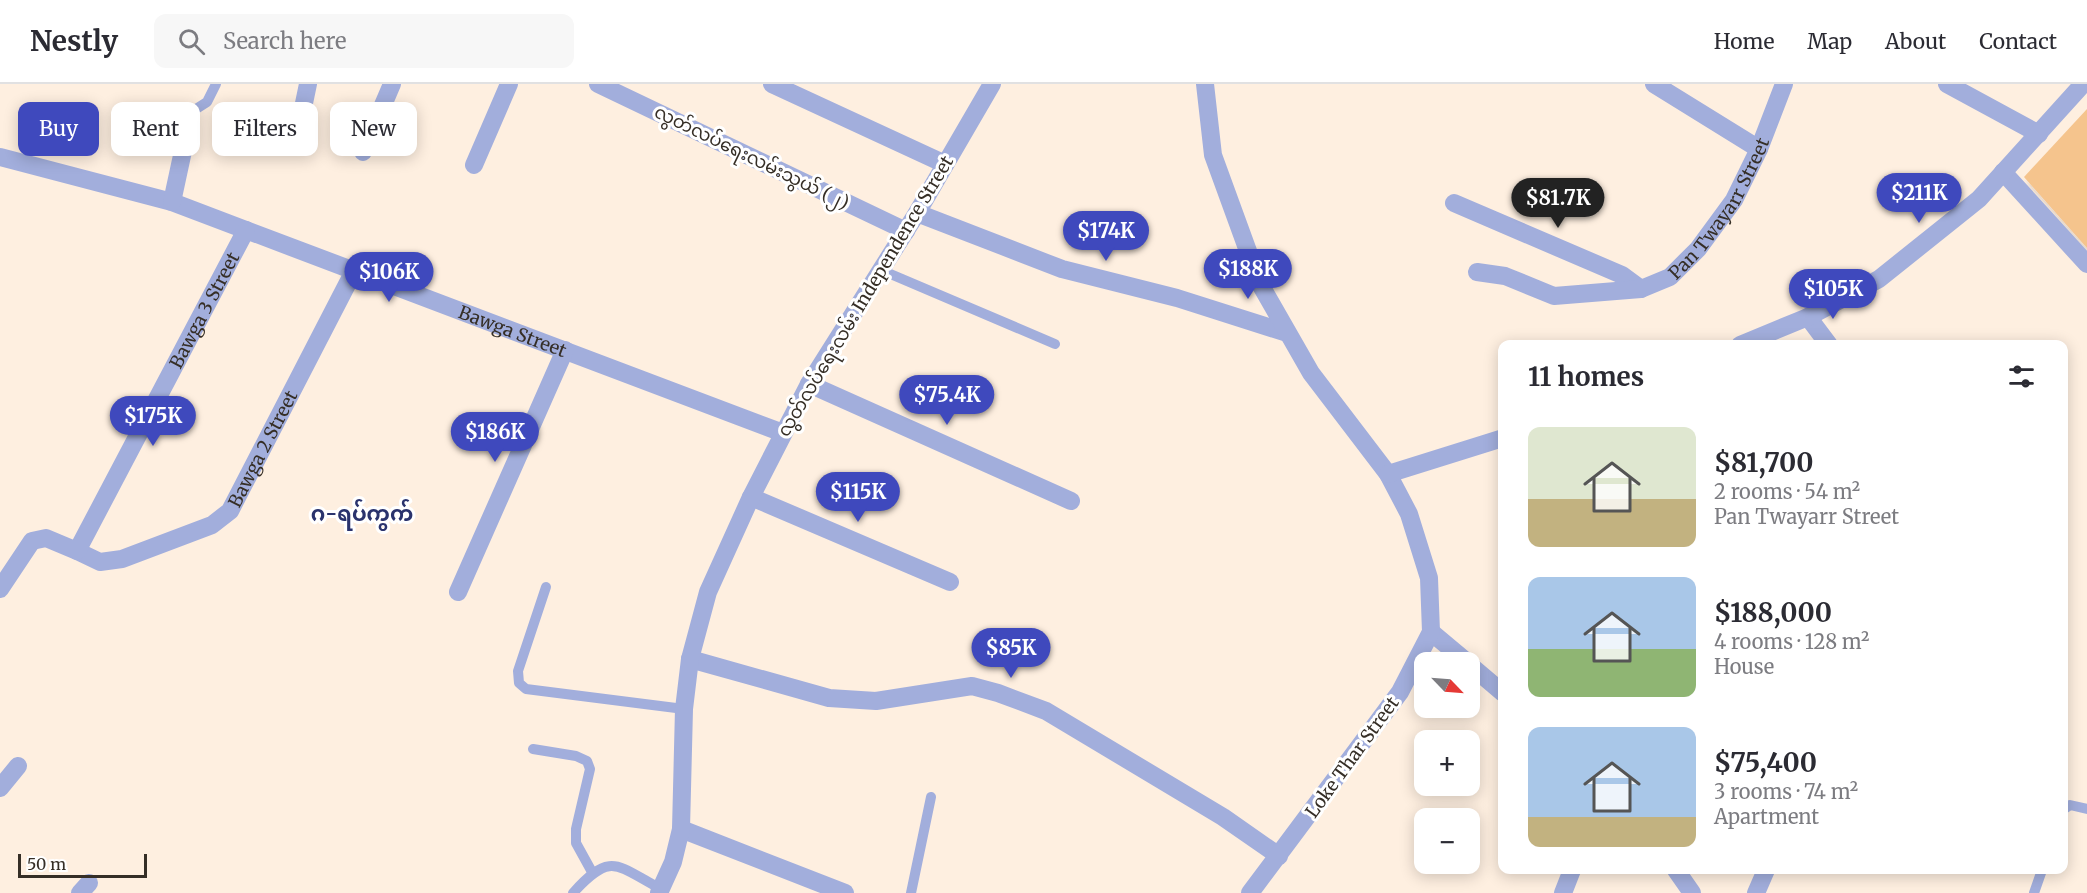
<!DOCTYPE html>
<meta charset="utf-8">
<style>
:root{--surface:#fff;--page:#f7f7f7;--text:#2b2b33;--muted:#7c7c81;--line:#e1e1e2;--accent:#3f49bd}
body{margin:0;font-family:Merriweather,"Noto Sans Myanmar",serif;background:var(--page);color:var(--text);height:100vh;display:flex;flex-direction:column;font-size:22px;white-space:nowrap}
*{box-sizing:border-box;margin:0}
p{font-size:20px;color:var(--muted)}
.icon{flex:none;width:33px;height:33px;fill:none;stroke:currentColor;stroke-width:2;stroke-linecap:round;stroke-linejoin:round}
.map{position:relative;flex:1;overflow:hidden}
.details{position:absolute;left:1498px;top:256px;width:570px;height:534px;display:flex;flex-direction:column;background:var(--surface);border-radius:12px;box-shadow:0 3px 15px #0003}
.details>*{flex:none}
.top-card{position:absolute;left:18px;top:18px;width:570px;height:54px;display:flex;gap:12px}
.needle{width:39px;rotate:115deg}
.buttons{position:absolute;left:1414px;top:568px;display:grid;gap:12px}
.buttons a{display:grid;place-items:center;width:66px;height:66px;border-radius:12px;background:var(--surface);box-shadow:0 3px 15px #0003;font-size:30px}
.scale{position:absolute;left:18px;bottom:15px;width:129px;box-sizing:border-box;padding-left:6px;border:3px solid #352e26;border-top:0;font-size:16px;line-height:21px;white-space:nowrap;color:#352e26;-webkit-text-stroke:4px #fff;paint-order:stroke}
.price{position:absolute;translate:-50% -51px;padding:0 14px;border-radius:21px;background:var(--accent);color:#fff;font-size:20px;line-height:39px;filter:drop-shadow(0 2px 3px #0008)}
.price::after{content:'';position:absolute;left:50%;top:36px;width:18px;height:14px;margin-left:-9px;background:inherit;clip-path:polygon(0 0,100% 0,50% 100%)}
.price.selected{background:#222;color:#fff}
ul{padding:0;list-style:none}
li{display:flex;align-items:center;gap:18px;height:150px;padding:0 30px}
li span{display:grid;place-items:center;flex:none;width:168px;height:120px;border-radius:12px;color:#555}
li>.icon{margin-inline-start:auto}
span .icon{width:72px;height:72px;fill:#fffc;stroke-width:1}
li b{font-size:26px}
h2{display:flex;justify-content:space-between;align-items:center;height:72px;padding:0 30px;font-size:26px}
.pill{padding:0 21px;border-radius:12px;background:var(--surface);box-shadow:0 3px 15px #0003;font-size:21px;line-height:54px}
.pill.selected{background:var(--accent);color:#fff}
header{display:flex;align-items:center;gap:36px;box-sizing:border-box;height:84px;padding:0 30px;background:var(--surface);border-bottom:2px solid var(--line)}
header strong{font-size:28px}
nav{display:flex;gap:33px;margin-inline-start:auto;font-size:21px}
.search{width:420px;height:54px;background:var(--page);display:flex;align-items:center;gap:15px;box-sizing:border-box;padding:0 21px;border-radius:12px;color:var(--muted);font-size:22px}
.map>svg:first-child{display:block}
.building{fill:#f5c48d;filter:url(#shadow)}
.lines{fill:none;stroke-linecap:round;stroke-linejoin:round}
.service{stroke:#a2aedc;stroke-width:10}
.minor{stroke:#a2aedc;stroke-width:18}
.tertiary{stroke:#a2aedc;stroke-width:18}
.labels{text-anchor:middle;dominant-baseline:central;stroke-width:6;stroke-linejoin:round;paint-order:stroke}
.street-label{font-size:18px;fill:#352e26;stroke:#fff}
.quarter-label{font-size:21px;font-weight:bold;fill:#2a336d;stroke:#fff}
</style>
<header>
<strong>Nestly</strong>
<div class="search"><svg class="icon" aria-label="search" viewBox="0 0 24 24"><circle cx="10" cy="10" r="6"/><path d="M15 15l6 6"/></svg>Search here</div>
<nav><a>Home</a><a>Map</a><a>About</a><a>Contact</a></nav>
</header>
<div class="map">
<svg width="2087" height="809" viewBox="0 0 2087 809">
<defs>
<filter id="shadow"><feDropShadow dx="5" dy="5" stdDeviation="3" flood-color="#0004"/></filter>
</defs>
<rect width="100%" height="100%" fill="#feefe0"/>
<polygon class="building" points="2087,25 2087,164 2024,93"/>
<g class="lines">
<g class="service">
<polyline points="189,39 196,25 207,18 216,0"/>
<polyline points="881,186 1055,260"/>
<polyline points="546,503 518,587 519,599 526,605 684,625"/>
<polyline points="533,665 576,672 587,677 590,685 576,745 576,759 592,788"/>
<polyline points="2064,725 2070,721 2087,725"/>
<path d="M 573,809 C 611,767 616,781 661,805"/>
<polyline points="911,809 931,713"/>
<polyline points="2034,809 2042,786"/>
</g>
<g class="minor">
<polyline points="598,0 906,147"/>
<polyline points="772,0 945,80"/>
<polyline points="1654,0 1759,65"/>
<polyline points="1947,0 2039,50"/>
<polyline points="298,48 308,0"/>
<polyline points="363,68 392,0"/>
<path id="s1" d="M 0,73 L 172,118 L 783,349"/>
<polyline points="474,81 509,0"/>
<polyline points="2003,88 2087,180"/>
<polyline points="172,118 189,39"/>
<polyline points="1454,119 1622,191 1641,205"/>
<polyline points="917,129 1062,185 1177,214 1287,249"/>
<path id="s2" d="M 1477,188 L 1505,192 L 1554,212 L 1641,205 L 1670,193 L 1698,165 L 1734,116 L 1759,65 L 1784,0"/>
<polyline points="1808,233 1829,261"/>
<polyline points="809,300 1071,417"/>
<polyline points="751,413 950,498"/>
<path id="s3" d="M 77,467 L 100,478 L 122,475 L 212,441 L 230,427 L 354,187"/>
<path id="s4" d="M 0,505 L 32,457 L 46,454 L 77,467 L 246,146"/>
<polyline points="458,508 565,266"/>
<polyline points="1431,548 1468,579"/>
<polyline points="690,575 829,614 876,617 972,602 998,609 1046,627 1223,733 1279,772"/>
<polyline points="1470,581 1503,609"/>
<polyline points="0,704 18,682"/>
<polyline points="681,745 845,809"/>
<polyline points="1676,786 1692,809"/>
<polyline points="80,809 89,799"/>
<polyline points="1563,809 1572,786"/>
<polyline points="1756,809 1766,786"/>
</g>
<g class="tertiary">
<polyline points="1205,0 1213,71 1260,200 1311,289 1388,390 1409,430 1429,494 1431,548 1400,608 1250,809"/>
<polyline points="1740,261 1808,233 1879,195 1979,115 2083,0"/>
<polyline points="1388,390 1503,354"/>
<polyline points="659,809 673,778 681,745 684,625 690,575 708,508 751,413 809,300 917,129 992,0"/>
</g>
</g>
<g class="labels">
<g class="street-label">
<text transform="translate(752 73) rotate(26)">လွတ်လပ်ရေးလမ်းသွယ် (၂)</text>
<text stroke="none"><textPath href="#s2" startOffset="285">Pan Twayarr Street</textPath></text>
<text transform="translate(865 212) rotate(-59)">လွတ်လပ်ရေးလမ်း Independence Street</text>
<text stroke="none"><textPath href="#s4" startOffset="378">Bawga 3 Street</textPath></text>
<text stroke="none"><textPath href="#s1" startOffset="542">Bawga Street</textPath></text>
<text stroke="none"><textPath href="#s3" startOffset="237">Bawga 2 Street</textPath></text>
<text transform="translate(1352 673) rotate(-54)">Loke Thar Street</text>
</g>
<g class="quarter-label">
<text x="362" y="429">ဂ-ရပ်ကွက်</text>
</g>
</g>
</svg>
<div class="buttons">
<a><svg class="needle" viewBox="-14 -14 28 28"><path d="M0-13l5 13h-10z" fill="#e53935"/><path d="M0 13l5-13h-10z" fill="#7c7c81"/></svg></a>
<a>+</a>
<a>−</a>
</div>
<div class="scale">50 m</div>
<b class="price" style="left:1919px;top:140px">$211K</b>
<b class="price selected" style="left:1558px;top:145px">$81.7K</b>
<b class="price" style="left:1106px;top:178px">$174K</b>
<b class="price" style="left:1248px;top:216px">$188K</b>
<b class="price" style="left:389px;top:219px">$106K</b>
<b class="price" style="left:1833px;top:236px">$105K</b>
<b class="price" style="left:947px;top:342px">$75.4K</b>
<b class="price" style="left:153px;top:363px">$175K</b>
<b class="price" style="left:495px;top:379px">$186K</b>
<b class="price" style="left:858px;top:439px">$115K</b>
<b class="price" style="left:1011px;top:595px">$85K</b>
<div class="top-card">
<a class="pill selected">Buy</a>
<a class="pill">Rent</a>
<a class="pill">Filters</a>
<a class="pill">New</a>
</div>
<section class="details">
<h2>11 homes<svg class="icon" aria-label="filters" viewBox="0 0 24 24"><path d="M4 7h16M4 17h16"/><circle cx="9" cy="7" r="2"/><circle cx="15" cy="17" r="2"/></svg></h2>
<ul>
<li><span style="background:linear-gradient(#dfe7d0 60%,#c2b280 0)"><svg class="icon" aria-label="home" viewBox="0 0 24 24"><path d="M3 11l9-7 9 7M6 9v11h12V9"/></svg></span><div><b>$81,700</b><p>2 rooms · 54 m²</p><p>Pan Twayarr Street</p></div></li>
<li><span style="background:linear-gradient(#a9c7e8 60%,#8fb573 0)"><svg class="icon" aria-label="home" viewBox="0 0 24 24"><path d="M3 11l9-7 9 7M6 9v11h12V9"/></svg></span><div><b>$188,000</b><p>4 rooms · 128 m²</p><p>House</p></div></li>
<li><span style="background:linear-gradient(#a9c7e8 75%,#c2b280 0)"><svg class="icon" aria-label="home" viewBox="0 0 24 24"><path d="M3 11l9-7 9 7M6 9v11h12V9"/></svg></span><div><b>$75,400</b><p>3 rooms · 74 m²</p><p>Apartment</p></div></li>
</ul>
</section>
</div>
